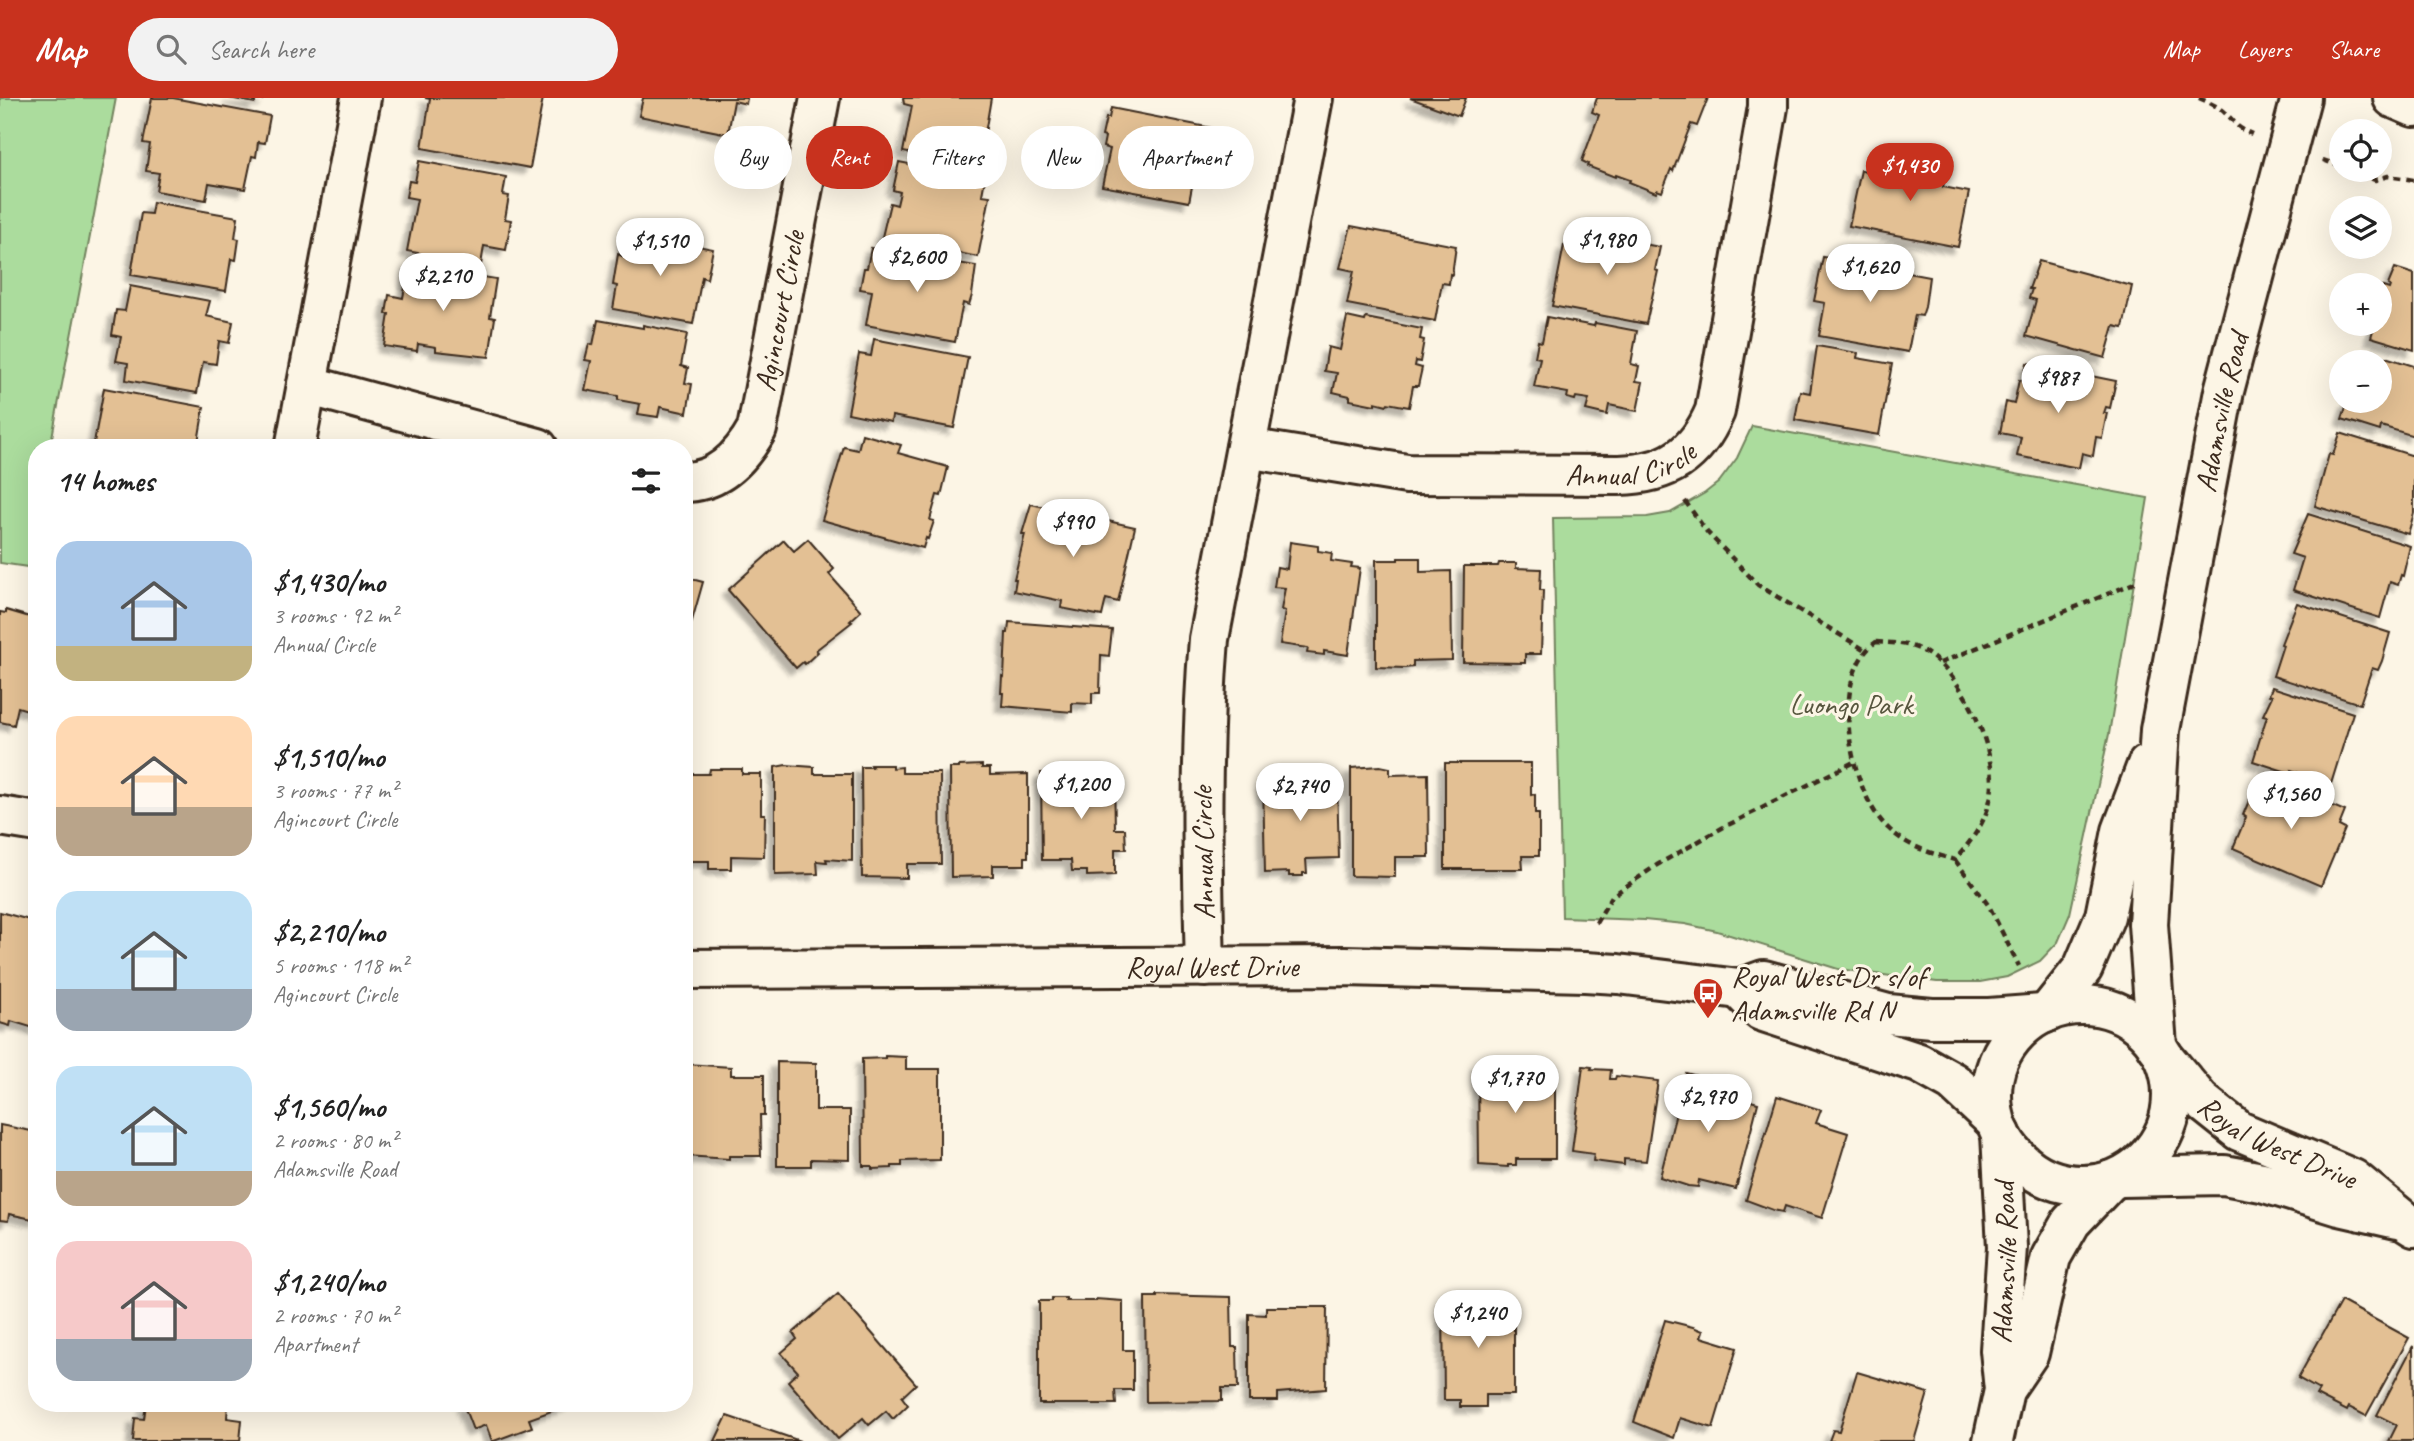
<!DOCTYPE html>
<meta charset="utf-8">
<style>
:root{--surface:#fff;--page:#f2f2f2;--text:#222;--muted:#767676;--accent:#c8321e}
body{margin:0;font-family:Caveat,sans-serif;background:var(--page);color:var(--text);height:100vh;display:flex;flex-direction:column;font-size:26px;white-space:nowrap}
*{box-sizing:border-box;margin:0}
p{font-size:23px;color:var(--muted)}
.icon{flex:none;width:38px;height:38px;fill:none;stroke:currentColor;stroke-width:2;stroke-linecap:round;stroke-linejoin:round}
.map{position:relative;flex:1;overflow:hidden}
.drawer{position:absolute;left:28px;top:341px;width:665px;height:973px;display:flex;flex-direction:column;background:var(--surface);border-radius:28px;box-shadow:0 7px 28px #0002}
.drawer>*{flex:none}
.top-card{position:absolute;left:714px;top:28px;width:665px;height:63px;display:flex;gap:14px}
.buttons{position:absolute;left:2329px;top:21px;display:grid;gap:14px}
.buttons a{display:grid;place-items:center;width:63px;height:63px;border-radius:50%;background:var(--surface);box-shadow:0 7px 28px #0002;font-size:35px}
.price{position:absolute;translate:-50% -60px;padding:0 16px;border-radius:24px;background:#fff;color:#222;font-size:23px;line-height:46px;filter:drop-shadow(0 2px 4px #0008)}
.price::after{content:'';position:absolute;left:50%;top:42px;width:21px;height:16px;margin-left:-10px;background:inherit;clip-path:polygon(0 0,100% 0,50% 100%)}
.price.active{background:var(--accent);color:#fff}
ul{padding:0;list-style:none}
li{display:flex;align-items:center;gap:21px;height:175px;padding:0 28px}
li span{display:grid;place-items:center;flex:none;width:196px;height:140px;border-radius:21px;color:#555}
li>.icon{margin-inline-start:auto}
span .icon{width:84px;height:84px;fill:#fffc;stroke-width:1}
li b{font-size:30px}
h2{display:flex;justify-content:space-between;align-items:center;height:84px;padding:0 28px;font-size:30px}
.pill{padding:0 24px;border-radius:32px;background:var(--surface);box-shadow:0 7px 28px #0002;font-size:24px;line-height:63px}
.pill.active{background:var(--accent);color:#fff}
header{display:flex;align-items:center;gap:42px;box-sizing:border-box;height:98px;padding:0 35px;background:var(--accent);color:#fff}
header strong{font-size:33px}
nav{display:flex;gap:38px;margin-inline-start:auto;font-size:24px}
.search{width:490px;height:63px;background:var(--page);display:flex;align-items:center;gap:18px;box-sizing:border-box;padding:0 24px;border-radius:38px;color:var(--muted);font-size:26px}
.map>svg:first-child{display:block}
.green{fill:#abdc9d;stroke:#73835e;stroke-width:2}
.building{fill:#e3c094;stroke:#3b2a1e;stroke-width:2;filter:url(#shadow)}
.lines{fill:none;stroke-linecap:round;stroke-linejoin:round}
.street-casing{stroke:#3b2a1e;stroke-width:44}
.secondary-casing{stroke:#3b2a1e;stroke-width:44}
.primary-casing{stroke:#3b2a1e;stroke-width:44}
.path{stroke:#3b2a1e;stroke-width:4.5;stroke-dasharray:7 5;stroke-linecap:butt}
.street{stroke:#fcf5e5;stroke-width:38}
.secondary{stroke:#fcf5e5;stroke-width:38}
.primary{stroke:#fcf5e5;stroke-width:38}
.labels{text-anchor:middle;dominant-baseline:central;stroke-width:6;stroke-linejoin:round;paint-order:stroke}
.street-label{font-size:30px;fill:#3b2a1e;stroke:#fcf5e5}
.park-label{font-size:30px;fill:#57563e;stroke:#fcf5e5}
.poi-label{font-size:30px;fill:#3b2a1e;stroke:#fcf5e5;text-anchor:start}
</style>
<header>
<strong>Map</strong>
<div class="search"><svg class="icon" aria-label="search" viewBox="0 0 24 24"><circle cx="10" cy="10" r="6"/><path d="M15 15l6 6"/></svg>Search here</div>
<nav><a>Map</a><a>Layers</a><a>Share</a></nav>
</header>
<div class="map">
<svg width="2414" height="1343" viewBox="0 0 2414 1343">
<defs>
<filter id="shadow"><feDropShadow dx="-6" dy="6" stdDeviation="2" flood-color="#0004"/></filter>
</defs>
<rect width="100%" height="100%" fill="#fcf5e5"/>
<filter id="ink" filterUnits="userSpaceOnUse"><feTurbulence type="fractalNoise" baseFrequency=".0143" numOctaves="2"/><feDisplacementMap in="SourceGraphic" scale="14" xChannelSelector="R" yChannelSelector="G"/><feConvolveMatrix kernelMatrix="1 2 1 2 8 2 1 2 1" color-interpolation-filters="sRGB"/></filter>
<g filter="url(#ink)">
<g class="green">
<polygon points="0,0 116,0 50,350 37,350 37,420 28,469 0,465"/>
<polygon points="1752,328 2148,400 2109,636 2070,816 2058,844 2040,863 2007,879 1980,884 1937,884 1838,871 1717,833 1685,826 1644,822 1562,819 1553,420 1647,419 1670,415 1705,395 1719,384 1737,360"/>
</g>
<g class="building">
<polygon points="152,0 173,0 270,18 265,45 258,44 256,59 252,58 245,91 209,85 206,102 156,93 159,75 146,73 150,46 143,45"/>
<polygon points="229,0 264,0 263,2 255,1 255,5"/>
<polygon points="425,0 543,0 530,70 422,50 430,1"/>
<polygon points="643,0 747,0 746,6 734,3 728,36 639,18"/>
<polygon points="903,0 991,0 980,65 945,59 945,62 903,54 912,8 904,6"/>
<polygon points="1410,0 1466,0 1459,18"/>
<polygon points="1597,0 1708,0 1697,28 1691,26 1673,73 1671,71 1662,94 1657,92 1656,95 1629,84 1630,82 1616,77 1615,79 1587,68 1588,66 1582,63 1599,17 1592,14"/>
<polygon points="1111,10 1217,31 1209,76 1195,73 1189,104 1102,88 1110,51 1103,49 1105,39 1102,38 1106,20 1109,20"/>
<polygon points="1888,59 1912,64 1912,67 1921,69 1922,66 1947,71 1943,89 1969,94 1958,149 1849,128 1861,72 1884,76"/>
<polygon points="419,63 506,79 503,97 509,98 505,121 511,122 506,152 484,148 481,167 407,153 417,101 406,99 409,83 415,84"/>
<polygon points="899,64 985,81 982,97 990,98 978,159 882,139 890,105 897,107 900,94 893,92"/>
<polygon points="153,104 238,119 235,140 239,141 236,162 231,161 226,193 131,177 141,115 151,116"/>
<polygon points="1351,128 1456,148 1452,177 1450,176 1449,186 1442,185 1435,223 1347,206 1354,173 1340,170"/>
<polygon points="1574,133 1660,149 1655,172 1658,173 1646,226 1552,208 1564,147 1571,149"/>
<polygon points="627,134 713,151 707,181 702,179 693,226 613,211 617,188 613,187 618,156 622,158"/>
<polygon points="871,150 976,168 972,197 969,207 963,205 955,244 866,227 872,193 860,191 864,170 867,170"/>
<polygon points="1823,159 1929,179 1925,209 1922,218 1915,217 1908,254 1819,238 1825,205 1814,203"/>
<polygon points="2039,163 2132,188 2123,230 2114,228 2105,260 2026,238 2036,202 2029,200 2032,191 2029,191"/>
<polygon points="409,167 496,181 490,219 495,220 489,259 436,253 436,249 418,246 417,253 384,248 389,216 386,216 389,197 403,200"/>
<polygon points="2395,170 2414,176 2414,252 2371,239 2375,226 2380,226 2380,188 2389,191 2390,188 2388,187"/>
<polygon points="130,188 210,203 206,218 233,224 229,245 219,243 216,266 203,264 197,295 126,282 128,265 116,263 121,239 112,237 116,212 125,213"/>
<polygon points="1347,219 1365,223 1366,220 1422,231 1420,241 1424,242 1420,264 1416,263 1415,268 1422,270 1418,288 1413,288 1409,309 1388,305 1387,307 1375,304 1375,307 1350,302 1350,298 1333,294 1337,275 1324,273 1328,249 1340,252"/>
<polygon points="1547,219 1594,228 1595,225 1637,233 1631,266 1639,268 1636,283 1643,284 1637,313 1609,307 1607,317 1586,312 1589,301 1576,299 1575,302 1567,300 1568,295 1534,289 1540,260 1535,259 1538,243 1542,244"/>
<polygon points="598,222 643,230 643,227 687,236 681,268 688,270 685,285 692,286 687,315 660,309 658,319 638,316 640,306 618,302 618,298 585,292 591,263 585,262 589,246 593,247"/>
<polygon points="874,241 968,259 954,330 892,318 891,324 848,315 859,256 871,258"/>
<polygon points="1817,248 1858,255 1857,260 1892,266 1879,337 1795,322 1800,293 1810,295"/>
<polygon points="2366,253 2414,268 2414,338 2381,328 2380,333 2342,321 2348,303 2380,303 2380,264 2362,264"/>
<polygon points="2027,265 2116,283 2110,310 2106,309 2104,315 2107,315 2102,340 2096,339 2093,358 2082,355 2079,370 2017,358 2021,339 2000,335 2006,304 2014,306 2019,282 2023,283"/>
<polygon points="104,290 204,309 197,350 93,350"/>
<polygon points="2340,335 2414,358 2414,415 2408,436 2315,408 2329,356 2333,357"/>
<polygon points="862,336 901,347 898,355 948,369 941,398 937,397 930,422 934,423 928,441 926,440 923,450 822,422 844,349 858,352"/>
<polygon points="1031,406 1135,429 1118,504 1106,501 1102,518 1061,510 1062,503 1014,493 1016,481 1014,481 1025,436 1022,436"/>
<polygon points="2308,416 2410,448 2403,478 2401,477 2398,487 2390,484 2380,520 2293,492 2303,460 2291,456"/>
<polygon points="808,441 834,471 829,476 861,513 850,523 852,524 816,552 818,554 805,566 803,564 796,570 728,492 784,442 794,453"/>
<polygon points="1290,444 1318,448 1318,453 1332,455 1331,463 1352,466 1351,469 1360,470 1348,557 1324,553 1324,557 1307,555 1308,550 1280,546 1285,513 1281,512 1285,490 1274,489 1277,469 1287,471"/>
<polygon points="1398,460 1420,460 1420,474 1451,473 1452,562 1413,563 1413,569 1405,570 1376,569 1376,462 1398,462"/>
<polygon points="1499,465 1516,465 1516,470 1541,471 1540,492 1543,492 1541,556 1525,556 1525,565 1463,564 1464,468 1498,468"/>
<polygon points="684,479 703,484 684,551"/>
<polygon points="2297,505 2390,535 2382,563 2378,572 2372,570 2360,606 2273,578 2283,547 2281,546"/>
<polygon points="6,512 33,520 31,528 37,530 37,615 18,609 14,627 0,624 0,514 6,515"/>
<polygon points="1009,524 1112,532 1109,558 1101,557 1100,595 1092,595 1092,606 1072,605 1072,614 1002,608 1003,595 1001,595 1002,578 1004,579 1006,535 1008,535"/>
<polygon points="2272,589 2353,615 2331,686 2291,672 2290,675 2253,663 2267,618 2263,617 2272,598 2269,597"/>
<polygon points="1445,665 1531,665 1531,697 1535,696 1535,716 1539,716 1539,758 1522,758 1523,771 1445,771"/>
<polygon points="786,667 814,669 814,676 852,676 852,763 826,761 827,764 817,763 818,776 775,777 775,669"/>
<polygon points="871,667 892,667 892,670 902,669 902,675 940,675 941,766 907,766 907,780 862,779 861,669 872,669"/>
<polygon points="982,667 982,670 990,670 990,677 1028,676 1028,759 1025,759 1025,767 993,767 993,778 951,779 950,670 959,670 959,668"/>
<polygon points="1380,668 1390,670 1390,677 1428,676 1429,759 1395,759 1395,779 1351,778 1351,670"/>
<polygon points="710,671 742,671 742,676 761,676 761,716 765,716 764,759 731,758 731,771 709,771 709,763 686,763 687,676 709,676"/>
<polygon points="1067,671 1083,671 1083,676 1114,676 1115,731 1125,731 1126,751 1115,751 1115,777 1087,778 1087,773 1072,773 1071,762 1042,762 1041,675 1067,675"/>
<polygon points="1317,676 1317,682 1337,681 1339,760 1306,761 1307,775 1303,775 1303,778 1289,778 1289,774 1265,775 1263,683 1288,682 1288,677"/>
<polygon points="2264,679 2345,713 2339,728 2345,731 2321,788 2233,750 2246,719 2243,717 2251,698 2256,700"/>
<polygon points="0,814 37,824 37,931 11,923 10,928 0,925"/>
<polygon points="885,958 906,959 906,971 940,971 940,1062 902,1063 902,1068 892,1068 892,1070 872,1071 872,1068 863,1068 862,961 885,960"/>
<polygon points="777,964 816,965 816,1012 850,1012 850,1062 811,1061 811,1068 777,1068"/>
<polygon points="686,966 731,969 731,977 764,977 764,1017 760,1017 761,1058 729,1058 729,1061 686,1058"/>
<polygon points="1478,966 1523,968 1522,977 1527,977 1527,975 1555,974 1555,1061 1516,1061 1516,1067 1508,1067 1508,1069 1479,1067"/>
<polygon points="1583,968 1592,969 1591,971 1611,972 1610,981 1615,981 1616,978 1658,983 1646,1063 1624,1061 1624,1067 1593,1063 1594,1056 1572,1053"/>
<polygon points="1686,975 1708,981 1709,978 1729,983 1725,996 1758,1005 1736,1091 1699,1082 1698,1089 1688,1088 1660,1079"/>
<polygon points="1777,998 1821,1012 1816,1025 1848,1035 1822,1120 1785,1108 1783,1114 1773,1112 1746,1102"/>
<polygon points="0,1027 37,1034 37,1122 9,1116 8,1123 0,1122"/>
<polygon points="838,1196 916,1286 902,1299 908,1307 893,1321 886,1313 869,1327 863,1320 838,1341 788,1283 798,1274 781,1255 797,1241 793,1235"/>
<polygon points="1157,1197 1231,1199 1232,1249 1237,1249 1238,1290 1222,1290 1222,1303 1146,1304 1145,1199 1157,1199"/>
<polygon points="1052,1200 1066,1200 1066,1203 1096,1203 1096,1201 1123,1203 1123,1252 1133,1252 1133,1292 1115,1292 1116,1306 1039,1306 1039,1203 1052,1203"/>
<polygon points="1443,1202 1514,1202 1514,1297 1486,1297 1486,1309 1460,1309 1460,1302 1444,1302"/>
<polygon points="2341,1203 2409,1240 2366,1318 2349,1309 2347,1313 2316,1297 2319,1292 2298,1280"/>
<polygon points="1266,1209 1327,1209 1326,1291 1278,1295 1278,1303 1249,1303 1249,1216 1266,1217"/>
<polygon points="1665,1222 1693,1229 1703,1233 1701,1239 1737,1250 1713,1330 1680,1320 1674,1340 1634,1324"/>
<polygon points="2413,1248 2414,1343 2389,1343 2397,1327 2377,1317"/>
<polygon points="1857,1274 1928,1295 1914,1343 1829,1343 1833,1332 1839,1333"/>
<polygon points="146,1306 228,1306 227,1320 242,1322 240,1343 133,1343 135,1320 144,1321"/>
<polygon points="463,1306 571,1306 529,1321 532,1329 494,1343 492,1343 486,1327 473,1332"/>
<polygon points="727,1318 800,1343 715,1343"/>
</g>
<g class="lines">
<g class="street-casing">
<g id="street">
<polyline points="307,287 538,350"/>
<polyline points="295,350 361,0"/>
<path id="s1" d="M 1246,350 L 1407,376 L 1619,377 C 1667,376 1696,358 1715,313 L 1768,9 L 1768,0"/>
<path id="s2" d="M 684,384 C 719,384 742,358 757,331 L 820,0"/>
<path d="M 1205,869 C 1202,759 1200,650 1209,541 L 1313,0"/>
<polyline points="2048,914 2083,870 2105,818 2122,733 2147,667"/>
<path id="s3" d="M 2157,948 L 2148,826 L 2160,632 L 2224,293 L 2301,0"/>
<polyline points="2004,1292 2029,1255 2051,1159 2071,1124 2111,1082"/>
<path id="s4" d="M 1993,1343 L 2004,1292 L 2000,1252 L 2007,1149 L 2001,1036"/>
</g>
</g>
<g class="secondary-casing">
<g id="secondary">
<polyline points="0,718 37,724"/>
<path id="s5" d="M 684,871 L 1345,868 L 1585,874 L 1618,876 L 1739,891 L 1764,882 L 1888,916 L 1932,920 L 1989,920 L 2043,916"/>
<polyline points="1739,891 1761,913 1919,965 1953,984 1994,1022"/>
<circle cx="2082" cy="997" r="90"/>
<path id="s6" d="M 2164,959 L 2200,1002 L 2239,1033 L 2353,1081 L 2403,1122 L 2414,1129"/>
<polyline points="2121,1079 2224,1077 2262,1084 2340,1108 2397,1121"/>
</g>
</g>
<g class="primary-casing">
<polyline id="primary" points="2393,0 2414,9"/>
</g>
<g class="path">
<path d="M 2199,0 C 2208,4 2218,8 2225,15 C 2239,27 2233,28 2252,36"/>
<polyline points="2323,62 2342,69"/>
<polyline points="2349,72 2375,82 2388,78 2414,82"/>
<polyline points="1685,403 1707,434 1758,487 1865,552"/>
<path d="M 1876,544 C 1892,545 1908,545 1923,553 C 1964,576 2001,657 1990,702 C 1985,726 1970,744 1955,762 C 1931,755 1907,749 1888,730 C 1849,694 1828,578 1876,544 Z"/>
<polyline points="1940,565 2139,483"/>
<polyline points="1955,762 1989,808 2019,868"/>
<polyline points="1596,825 1612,798 1657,767 1722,730 1854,664"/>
</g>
<use href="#street" class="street"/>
<use href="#secondary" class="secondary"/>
<use href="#primary" class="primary"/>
</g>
</g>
<defs>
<g id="bus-pin" transform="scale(1.575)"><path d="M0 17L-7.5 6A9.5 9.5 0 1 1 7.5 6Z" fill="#c8321e" stroke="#fcf5e5"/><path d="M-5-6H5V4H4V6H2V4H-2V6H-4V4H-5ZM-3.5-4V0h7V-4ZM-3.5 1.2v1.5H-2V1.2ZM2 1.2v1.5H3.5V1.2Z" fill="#fff"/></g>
</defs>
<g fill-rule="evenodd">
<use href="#bus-pin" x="1708" y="895"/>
</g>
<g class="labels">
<g class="street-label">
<text stroke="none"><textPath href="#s2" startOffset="215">Agincourt Circle</textPath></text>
<text stroke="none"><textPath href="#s3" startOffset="640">Adamsville Road</textPath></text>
<text stroke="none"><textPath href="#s1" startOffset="388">Annual Circle</textPath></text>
<text transform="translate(1203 755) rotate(-91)">Annual Circle</text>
<text stroke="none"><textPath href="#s5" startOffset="528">Royal West Drive</textPath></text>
<text stroke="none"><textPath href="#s6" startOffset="145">Royal West Drive</textPath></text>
<text stroke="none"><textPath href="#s4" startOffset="180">Adamsville Road</textPath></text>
</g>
<g class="park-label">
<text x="1851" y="606">Luongo Park</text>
</g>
<g class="poi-label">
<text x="1731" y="878">Royal West Dr s/of<tspan x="1731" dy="34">Adamsville Rd N</tspan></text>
</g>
</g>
</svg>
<div class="buttons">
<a><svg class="icon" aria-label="locate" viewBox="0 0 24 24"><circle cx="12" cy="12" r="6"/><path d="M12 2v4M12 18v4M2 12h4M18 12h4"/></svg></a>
<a><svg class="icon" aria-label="layers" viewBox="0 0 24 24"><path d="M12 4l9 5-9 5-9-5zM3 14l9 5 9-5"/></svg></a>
<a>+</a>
<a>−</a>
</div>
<b class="price active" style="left:1910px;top:105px">$1,430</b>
<b class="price" style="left:1607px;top:179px">$1,980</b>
<b class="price" style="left:660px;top:180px">$1,510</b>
<b class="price" style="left:917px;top:196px">$2,600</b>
<b class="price" style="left:1870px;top:206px">$1,620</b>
<b class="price" style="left:443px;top:215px">$2,210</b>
<b class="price" style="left:2058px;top:317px">$987</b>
<b class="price" style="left:1073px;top:461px">$990</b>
<b class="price" style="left:1081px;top:723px">$1,200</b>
<b class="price" style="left:1300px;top:725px">$2,740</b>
<b class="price" style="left:2291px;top:733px">$1,560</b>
<b class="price" style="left:1515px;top:1017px">$1,770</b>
<b class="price" style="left:1708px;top:1036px">$2,970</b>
<b class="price" style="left:1478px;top:1252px">$1,240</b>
<div class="top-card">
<a class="pill">Buy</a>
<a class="pill active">Rent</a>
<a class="pill">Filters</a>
<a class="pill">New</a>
<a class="pill">Apartment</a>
</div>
<section class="drawer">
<h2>14 homes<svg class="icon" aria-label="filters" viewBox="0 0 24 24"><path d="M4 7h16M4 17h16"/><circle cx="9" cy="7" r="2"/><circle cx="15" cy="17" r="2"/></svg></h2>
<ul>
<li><span style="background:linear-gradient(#a9c7e8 75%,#c2b280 0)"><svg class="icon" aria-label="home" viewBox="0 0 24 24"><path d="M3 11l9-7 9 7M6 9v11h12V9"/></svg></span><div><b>$1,430/mo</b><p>3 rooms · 92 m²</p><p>Annual Circle</p></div></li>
<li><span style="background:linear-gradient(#ffd9b3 65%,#b9a48a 0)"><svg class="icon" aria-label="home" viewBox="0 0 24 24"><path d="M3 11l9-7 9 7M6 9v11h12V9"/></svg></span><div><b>$1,510/mo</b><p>3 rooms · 77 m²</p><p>Agincourt Circle</p></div></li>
<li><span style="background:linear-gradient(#bfe0f5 70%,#9aa5b1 0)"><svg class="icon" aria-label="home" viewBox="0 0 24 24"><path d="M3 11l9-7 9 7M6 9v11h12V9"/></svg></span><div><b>$2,210/mo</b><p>5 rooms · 118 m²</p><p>Agincourt Circle</p></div></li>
<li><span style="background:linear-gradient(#bfe0f5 75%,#b9a48a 0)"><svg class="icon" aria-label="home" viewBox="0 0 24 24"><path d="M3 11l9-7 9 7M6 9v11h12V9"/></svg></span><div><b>$1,560/mo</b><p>2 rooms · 80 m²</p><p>Adamsville Road</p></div></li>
<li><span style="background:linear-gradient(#f6c9c9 70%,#9aa5b1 0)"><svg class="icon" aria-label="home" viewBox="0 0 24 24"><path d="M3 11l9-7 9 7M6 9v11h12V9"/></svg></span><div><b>$1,240/mo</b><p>2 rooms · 70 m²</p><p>Apartment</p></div></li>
</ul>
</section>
</div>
